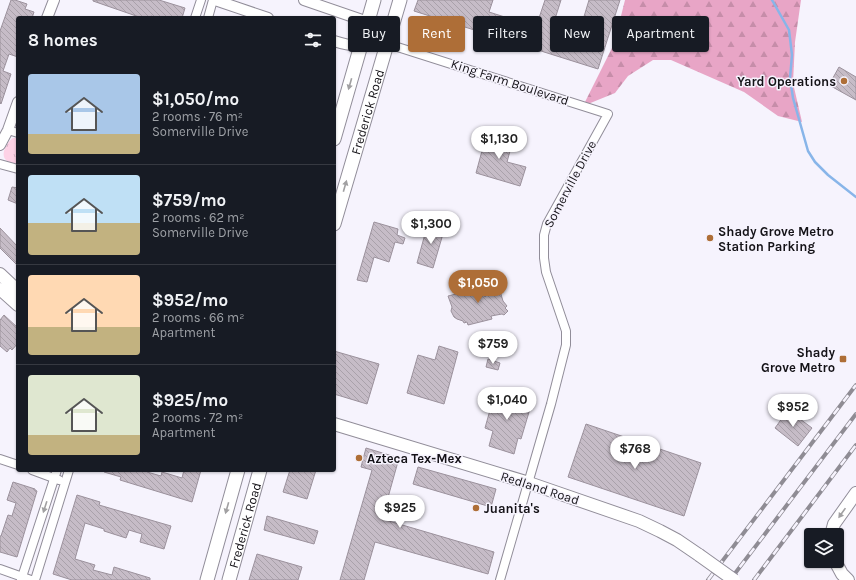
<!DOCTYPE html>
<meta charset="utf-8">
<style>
:root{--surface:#171b24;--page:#20242c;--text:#f1f3f6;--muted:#9ea1a6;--line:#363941;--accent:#ae6e37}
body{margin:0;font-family:Karla,sans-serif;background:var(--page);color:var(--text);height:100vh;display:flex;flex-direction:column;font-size:15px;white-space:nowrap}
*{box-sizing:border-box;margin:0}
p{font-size:13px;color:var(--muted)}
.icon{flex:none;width:22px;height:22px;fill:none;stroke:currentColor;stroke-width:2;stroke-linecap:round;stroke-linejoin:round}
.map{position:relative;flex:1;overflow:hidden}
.sheet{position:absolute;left:16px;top:16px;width:320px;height:456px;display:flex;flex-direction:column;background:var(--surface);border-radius:4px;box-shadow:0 1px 3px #0004}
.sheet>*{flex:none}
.top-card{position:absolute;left:348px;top:16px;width:380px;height:36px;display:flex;gap:8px}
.fabs{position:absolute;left:804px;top:528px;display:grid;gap:8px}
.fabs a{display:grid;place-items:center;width:40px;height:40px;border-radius:4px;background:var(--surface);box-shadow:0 1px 3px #0004;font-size:20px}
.price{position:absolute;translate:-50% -34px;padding:0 9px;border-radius:14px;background:#fff;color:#222;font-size:13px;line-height:26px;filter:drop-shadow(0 1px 2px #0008)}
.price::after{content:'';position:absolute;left:50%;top:24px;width:12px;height:9px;margin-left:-6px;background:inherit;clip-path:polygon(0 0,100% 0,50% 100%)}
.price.selected{background:var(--accent);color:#fff}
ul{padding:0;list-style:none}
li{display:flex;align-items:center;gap:12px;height:100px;padding:0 12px}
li+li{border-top:1px solid var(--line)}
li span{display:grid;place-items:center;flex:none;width:112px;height:80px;border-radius:4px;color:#555}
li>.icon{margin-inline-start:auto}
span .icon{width:48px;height:48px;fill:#fffc;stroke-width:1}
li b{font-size:17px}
h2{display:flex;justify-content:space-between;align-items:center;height:48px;padding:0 12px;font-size:17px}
.chip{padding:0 14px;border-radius:4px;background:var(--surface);box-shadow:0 1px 3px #0004;font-size:14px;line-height:36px}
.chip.selected{background:var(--accent);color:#fff}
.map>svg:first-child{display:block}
.grass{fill:url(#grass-tufts)}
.forest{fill:url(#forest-firs)}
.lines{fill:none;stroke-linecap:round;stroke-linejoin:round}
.stream{stroke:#88b5e9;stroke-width:2.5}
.building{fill:url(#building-back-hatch);stroke:#9b919c}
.minor-casing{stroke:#918d99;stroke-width:10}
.tertiary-casing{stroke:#918d99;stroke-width:12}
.secondary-casing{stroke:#918d99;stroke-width:14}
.primary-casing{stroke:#918d99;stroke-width:15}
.minor{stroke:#fff;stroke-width:8}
.tertiary{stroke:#fff;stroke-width:10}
.secondary{stroke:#fff;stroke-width:12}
.primary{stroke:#fff;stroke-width:13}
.rail-casing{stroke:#8f8c94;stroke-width:4}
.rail{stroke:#f6f3fd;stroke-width:2.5;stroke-dasharray:8;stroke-linecap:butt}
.secondary-bridge-casing{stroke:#918d99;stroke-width:14;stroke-linecap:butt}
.secondary-bridge{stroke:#fff;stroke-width:12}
.oneway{fill:#a1a0a2}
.poi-dot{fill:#ae6e37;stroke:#f6f3fd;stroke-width:1.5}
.labels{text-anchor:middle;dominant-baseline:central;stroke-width:3;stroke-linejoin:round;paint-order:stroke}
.poi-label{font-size:13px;font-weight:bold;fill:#141217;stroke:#f6f3fd;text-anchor:start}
.street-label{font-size:13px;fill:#141217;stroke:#f6f3fd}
</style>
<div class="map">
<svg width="856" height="580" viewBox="0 0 856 580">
<defs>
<pattern id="grass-tufts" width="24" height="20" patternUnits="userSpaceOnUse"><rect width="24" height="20" fill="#fdd2e6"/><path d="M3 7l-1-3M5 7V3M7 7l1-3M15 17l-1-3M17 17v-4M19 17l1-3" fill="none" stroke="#d8b3c5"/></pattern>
<pattern id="forest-firs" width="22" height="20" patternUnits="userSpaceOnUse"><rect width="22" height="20" fill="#e8a5c6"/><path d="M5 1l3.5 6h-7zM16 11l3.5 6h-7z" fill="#c68da9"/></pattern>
<pattern id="building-back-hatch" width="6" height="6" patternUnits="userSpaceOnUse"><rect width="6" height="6" fill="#c6bcc7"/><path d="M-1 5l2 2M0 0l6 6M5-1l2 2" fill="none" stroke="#a9a1aa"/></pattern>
</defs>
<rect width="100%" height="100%" fill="#f6f3fd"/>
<path class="grass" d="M 13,138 L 18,138 L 18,164 C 14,163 9,163 6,160 C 0,154 7,142 13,138 Z"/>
<polygon class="forest" points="625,0 801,0 795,42 793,83 802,122 778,116 744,92 671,60 653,60 628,76 615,93 583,106 614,44"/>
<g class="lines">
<polyline class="stream" points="772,0 789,30 792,55 790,78 793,98 808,151 815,162 828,175 856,197"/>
</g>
<g class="building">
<polygon points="11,0 15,0 27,4 25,9 34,12 32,18 18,18 18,57 9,54 3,71 11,74 1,104 0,103 0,31"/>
<polygon points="93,0 159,0 185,8 182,18 157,18 151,16 150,18 142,18 93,1"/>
<polygon points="418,0 493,0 489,12 536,27 545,0 561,0 554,22 580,30 589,0 620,0 598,69 414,11"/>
<polygon points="839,67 856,77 856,100 829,85"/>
<polygon points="496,130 506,132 504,137 513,140 507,162 526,167 520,186 476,173 486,136 490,134 495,134"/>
<polygon points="12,187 18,188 18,204 8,200"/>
<polygon points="374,222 398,229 397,235 405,238 403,244 395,242 389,262 374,257 367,282 357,280"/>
<polygon points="428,223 445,227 433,268 417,263"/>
<polygon points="0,228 18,247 18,266 0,248"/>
<polygon points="499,280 502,283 502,286 500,291 503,301 507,306 505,308 508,311 504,315 502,314 491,316 492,319 468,325 467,322 464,323 463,321 457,319 454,317 451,311 452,307 448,296 460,293 459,291 483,285 485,297 494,281"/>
<polygon points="4,315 18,328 18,343 12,350 10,348 7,352 0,346 0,320"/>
<polygon points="439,346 458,352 444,404 407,393 418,355 435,360"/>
<polygon points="334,351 379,364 367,404 334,394"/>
<polygon points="488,359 500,363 498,370 486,367"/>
<polygon points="495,392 532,402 521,439 518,438 514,454 489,446 493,431 485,428"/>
<polygon points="788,410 812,428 798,446 775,428"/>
<polygon points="586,424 701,463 684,516 568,477"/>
<polygon points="366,448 399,458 382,519 494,552 488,574 375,542 364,580 340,580 372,470 361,467"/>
<polygon points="418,467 496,489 491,507 413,484"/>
<polygon points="104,470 147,470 147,472 161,476 162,472 182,478 184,470 201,470 192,502 120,480 121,477 104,472"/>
<polygon points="290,470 316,470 307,499 283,492"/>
<polygon points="13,482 35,489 35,490 37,491 17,557 0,552 0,536 1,536 8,515 12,516 16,503 7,500"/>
<polygon points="77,495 100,502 99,505 171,526 164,549 140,542 142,534 129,530 126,538 104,531 104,529 85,523 75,559 95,565 93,570 112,575 114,567 150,578 150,580 72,580 53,574"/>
<polygon points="267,516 318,531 314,544 264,530"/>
<polygon points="257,554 302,567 298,580 249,580"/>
</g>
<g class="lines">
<g class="minor-casing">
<g id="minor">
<polyline points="195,18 201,0"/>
<polyline points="208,18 213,0"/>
<polyline points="388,44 608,114 547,224 544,235 544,258 546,272 566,331 566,345 551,404 500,580"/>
<polyline points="8,130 18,133"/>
<polyline points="0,164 18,169"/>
<polyline points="0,459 18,465"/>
<polyline points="32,470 59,480"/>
<polyline points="0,569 31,580"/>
<polyline points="21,580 57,470"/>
<polyline points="35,580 69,470"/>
</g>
</g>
<g class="tertiary-casing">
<g id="tertiary">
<polyline points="215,0 268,18"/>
<polyline points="304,0 368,22 388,44"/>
<polyline points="47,18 54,0"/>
<path d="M 334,41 C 355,48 366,46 388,44"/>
<polyline points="0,145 8,130 18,102"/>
</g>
</g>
<g class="secondary-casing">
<g id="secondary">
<polyline points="0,274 18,291"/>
<polyline points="0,289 18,305"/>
<polyline points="334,424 529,483 639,521 660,531 677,540 699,555"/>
<polyline points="831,535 834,524 856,493"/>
<polyline points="835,561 842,574 848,580"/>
</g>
</g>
<g class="primary-casing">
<g id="primary">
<polyline points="334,139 374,0"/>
<path id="s1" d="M 334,224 L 400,0"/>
<polyline points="207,580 238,470"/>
<path id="s2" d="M 229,580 L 260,470"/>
</g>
</g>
<use href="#minor" class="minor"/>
<use href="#tertiary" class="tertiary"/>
<use href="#secondary" class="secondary"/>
<use href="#primary" class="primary"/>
<g class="rail-casing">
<g id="rail">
<polyline points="708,580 856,385"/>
<polyline points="730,580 856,414"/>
<polyline points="754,580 856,445"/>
</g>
</g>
<use href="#rail" class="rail"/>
<g class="secondary-bridge-casing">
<polyline id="secondary-bridge" points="699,555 734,580"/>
</g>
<use href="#secondary-bridge" class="secondary-bridge"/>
</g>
<defs><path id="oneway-solid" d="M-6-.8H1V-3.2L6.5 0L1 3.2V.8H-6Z"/></defs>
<g class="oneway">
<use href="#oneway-solid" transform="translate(350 84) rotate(106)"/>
<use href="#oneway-solid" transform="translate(345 186) rotate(-74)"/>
<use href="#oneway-solid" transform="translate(45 507) rotate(108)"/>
<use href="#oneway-solid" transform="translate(227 508) rotate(106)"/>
<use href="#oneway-solid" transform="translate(842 513) rotate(125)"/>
</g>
<g class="poi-dot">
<circle cx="844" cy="81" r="4"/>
<circle cx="710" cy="238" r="4"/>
<rect x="839" y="355" width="8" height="8" rx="2"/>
<circle cx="359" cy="458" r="4"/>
<circle cx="476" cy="508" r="4"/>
</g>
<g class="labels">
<g class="poi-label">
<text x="836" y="81" text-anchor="end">Yard Operations</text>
<text x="718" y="231">Shady Grove Metro<tspan x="718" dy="15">Station Parking</tspan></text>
<text x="835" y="352" text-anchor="end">Shady<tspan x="835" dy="15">Grove Metro</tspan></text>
<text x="367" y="458">Azteca Tex-Mex</text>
<text x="484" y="508">Juanita's</text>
</g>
<g class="street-label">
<text transform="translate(510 82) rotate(18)">King Farm Boulevard</text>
<text stroke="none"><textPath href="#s1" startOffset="117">Frederick Road</textPath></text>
<text transform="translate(570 184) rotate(-62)">Somerville Drive</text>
<text transform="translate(540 488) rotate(18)">Redland Road</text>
<text stroke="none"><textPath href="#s2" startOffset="57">Frederick Road</textPath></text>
</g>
</g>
</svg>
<div class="fabs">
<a><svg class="icon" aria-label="layers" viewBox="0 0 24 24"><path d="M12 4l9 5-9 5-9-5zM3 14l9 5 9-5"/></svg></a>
</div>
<b class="price" style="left:499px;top:160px">$1,130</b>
<b class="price" style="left:431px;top:245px">$1,300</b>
<b class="price selected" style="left:478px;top:304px">$1,050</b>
<b class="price" style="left:493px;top:365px">$759</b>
<b class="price" style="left:507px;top:421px">$1,040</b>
<b class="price" style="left:793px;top:428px">$952</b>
<b class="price" style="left:635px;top:470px">$768</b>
<b class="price" style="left:400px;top:529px">$925</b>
<div class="top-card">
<a class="chip">Buy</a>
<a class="chip selected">Rent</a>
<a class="chip">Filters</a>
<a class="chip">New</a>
<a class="chip">Apartment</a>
</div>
<section class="sheet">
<h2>8 homes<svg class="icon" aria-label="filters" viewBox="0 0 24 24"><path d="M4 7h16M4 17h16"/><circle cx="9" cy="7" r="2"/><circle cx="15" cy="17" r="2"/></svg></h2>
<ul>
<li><span style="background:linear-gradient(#a9c7e8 75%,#c2b280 0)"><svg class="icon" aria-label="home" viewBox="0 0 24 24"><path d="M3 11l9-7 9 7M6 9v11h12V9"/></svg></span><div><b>$1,050/mo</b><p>2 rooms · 76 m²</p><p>Somerville Drive</p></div></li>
<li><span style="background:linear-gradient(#bfe0f5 60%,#c2b280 0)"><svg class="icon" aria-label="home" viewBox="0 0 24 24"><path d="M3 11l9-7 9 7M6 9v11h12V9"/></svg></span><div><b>$759/mo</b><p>2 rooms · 62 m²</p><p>Somerville Drive</p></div></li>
<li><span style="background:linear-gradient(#ffd9b3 65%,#c2b280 0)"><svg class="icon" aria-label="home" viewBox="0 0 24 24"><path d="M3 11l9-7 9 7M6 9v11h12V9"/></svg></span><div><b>$952/mo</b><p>2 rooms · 66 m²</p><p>Apartment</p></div></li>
<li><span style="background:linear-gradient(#dfe7d0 75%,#c2b280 0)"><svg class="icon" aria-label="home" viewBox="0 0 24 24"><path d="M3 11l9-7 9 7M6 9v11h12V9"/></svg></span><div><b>$925/mo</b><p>2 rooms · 72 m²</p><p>Apartment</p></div></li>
</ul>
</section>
</div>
